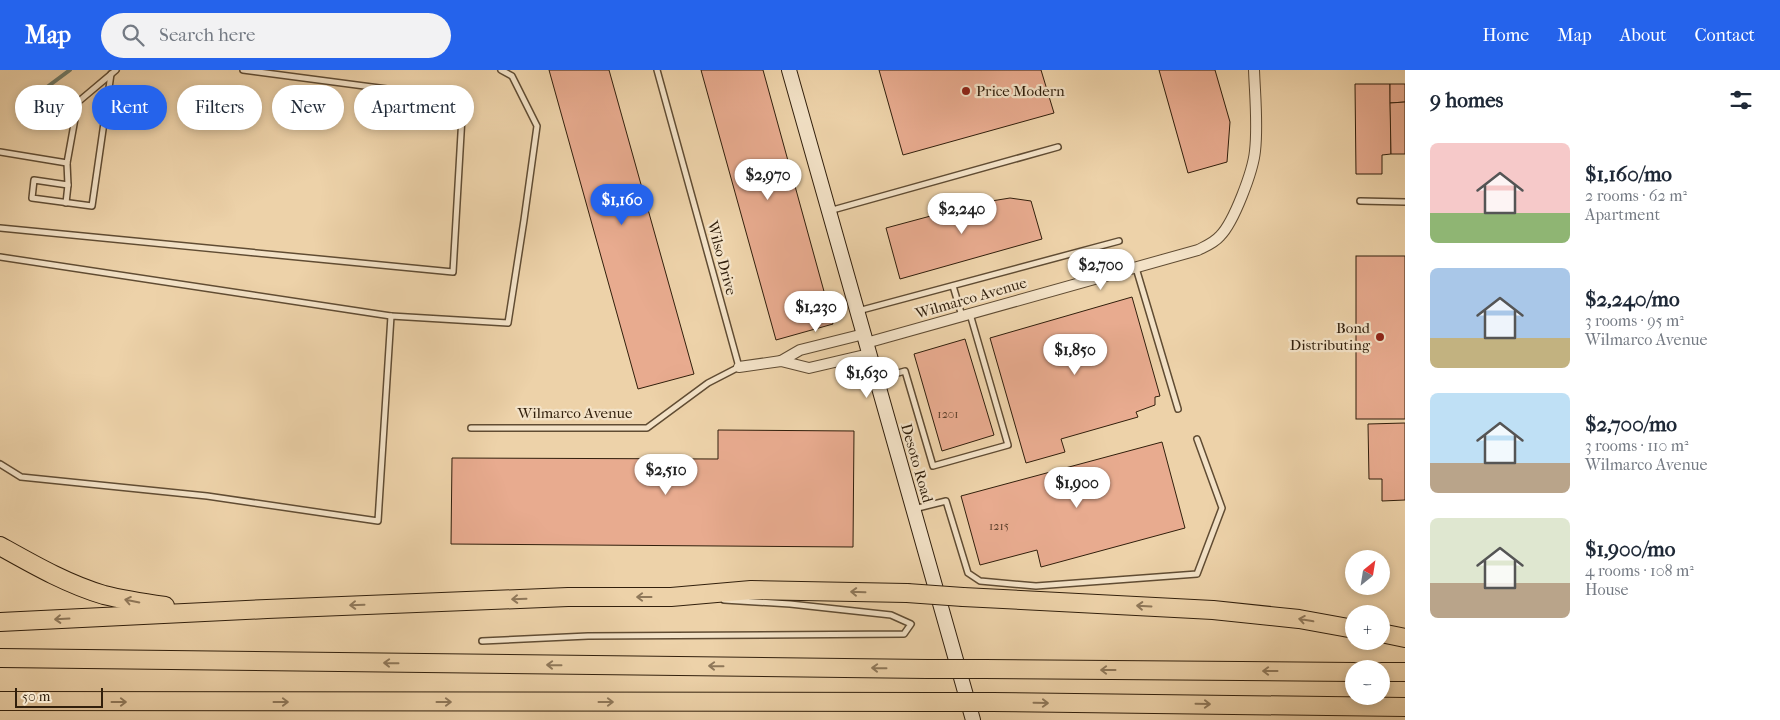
<!DOCTYPE html>
<meta charset="utf-8">
<style>
:root{--surface:#fff;--page:#f2f2f3;--text:#1f2937;--muted:#747a83;--accent:#2563eb}
body{margin:0;font-family:"IM FELL French Canon",serif;background:var(--page);color:var(--text);height:100vh;display:flex;flex-direction:column;font-size:19px;white-space:nowrap}
*{box-sizing:border-box;margin:0}
p{font-size:16px;color:var(--muted)}
.icon{flex:none;width:28px;height:28px;fill:none;stroke:currentColor;stroke-width:2;stroke-linecap:round;stroke-linejoin:round}
.map{position:relative;flex:1;overflow:hidden}
.panel{display:flex;flex-direction:column;background:var(--surface);width:375px}
.panel>*{flex:none}
.top-card{position:absolute;left:15px;top:15px;width:475px;height:45px;display:flex;gap:10px}
.needle{width:32px;rotate:30deg}
.tools{position:absolute;left:1345px;top:480px;display:grid;gap:10px}
.tools a{display:grid;place-items:center;width:45px;height:45px;border-radius:50%;background:var(--surface);box-shadow:0 2px 8px #0003;font-size:25px}
.scale{position:absolute;left:15px;bottom:12px;width:88px;box-sizing:border-box;padding-left:5px;border:2px solid #311f0c;border-top:0;font-size:14px;line-height:18px;white-space:nowrap;color:#311f0c;-webkit-text-stroke:4px #f3e2c7;paint-order:stroke}
.price{position:absolute;translate:-50% -42px;padding:0 11px;border-radius:18px;background:#fff;color:#222;font-size:16px;line-height:32px;filter:drop-shadow(0 1px 2px #0008)}
.price::after{content:'';position:absolute;left:50%;top:30px;width:15px;height:11px;margin-left:-8px;background:inherit;clip-path:polygon(0 0,100% 0,50% 100%)}
.price.on{background:var(--accent);color:#fff}
ul{padding:0;list-style:none}
li{display:flex;align-items:center;gap:15px;height:125px;padding:0 25px}
li span{display:grid;place-items:center;flex:none;width:140px;height:100px;border-radius:8px;color:#555}
li>.icon{margin-inline-start:auto}
span .icon{width:60px;height:60px;fill:#fffc;stroke-width:1}
li b{font-size:21px}
h2{display:flex;justify-content:space-between;align-items:center;height:60px;padding:0 25px;font-size:21px}
.pill{padding:0 18px;border-radius:22px;background:var(--surface);box-shadow:0 2px 8px #0003;font-size:18px;line-height:45px}
.pill.on{background:var(--accent);color:#fff}
header{display:flex;align-items:center;gap:30px;box-sizing:border-box;height:70px;padding:0 25px;background:var(--accent);color:#fff}
header strong{font-size:24px}
nav{display:flex;gap:28px;margin-inline-start:auto;font-size:18px}
.search{width:350px;height:45px;background:var(--page);display:flex;align-items:center;gap:12px;box-sizing:border-box;padding:0 18px;border-radius:28px;color:var(--muted);font-size:19px}
main{display:flex;flex:1;min-height:0}
.map>svg:first-child{display:block}
.lines{fill:none;stroke-linecap:round;stroke-linejoin:round}
.stream{stroke:#6f7b69;stroke-width:4}
.building{fill:#e8ab8f;stroke:#311f0c}
.lane-casing{stroke:#604c33;stroke-width:8}
.street-casing{stroke:#604c33;stroke-width:12}
.secondary-casing{stroke:#311f0c;stroke-width:16}
.highway-casing{stroke:#311f0c;stroke-width:20}
.lane{stroke:#f3e2c7;stroke-width:5}
.street{stroke:#f3e2c7;stroke-width:10}
.secondary{stroke:#f3e2c7;stroke-width:14}
.highway{stroke:#edd2a9;stroke-width:18}
.highway-bridge-casing{stroke:#311f0c;stroke-width:20;stroke-linecap:butt}
.highway-bridge{stroke:#edd2a9;stroke-width:18}
.oneway{stroke:#8f785a}
.poi-dot{fill:#8f2418;stroke:#f3e2c7;stroke-width:2}
.labels{text-anchor:middle;dominant-baseline:central;stroke-width:4.5;stroke-linejoin:round;paint-order:stroke}
.number-label{font-size:12px;fill:#5f422d}
.poi-label{font-size:15px;fill:#311f0c;stroke:#f3e2c7;text-anchor:start}
.street-label{font-size:15px;fill:#311f0c;stroke:#f3e2c7}
</style>
<header>
<strong>Map</strong>
<div class="search"><svg class="icon" aria-label="search" viewBox="0 0 24 24"><circle cx="10" cy="10" r="6"/><path d="M15 15l6 6"/></svg>Search here</div>
<nav><a>Home</a><a>Map</a><a>About</a><a>Contact</a></nav>
</header>
<main>
<div class="map">
<svg width="1405" height="650" viewBox="0 0 1405 650">
<rect width="100%" height="100%" fill="#edd2a9"/>
<filter id="stains"><feTurbulence type="fractalNoise" baseFrequency=".004" numOctaves="4"/><feColorMatrix values="0 0 0 0 .2 0 0 0 0 .09 0 0 0 0 .02 0 0 0 .5 -.17"/></filter>
<radialGradient id="worn" r=".72"><stop offset=".6" stop-color="#630" stop-opacity="0"/><stop offset="1" stop-color="#630" stop-opacity=".3"/></radialGradient>
<g class="lines">
<polyline class="stream" points="19,35 35,26 70,0"/>
</g>
<g class="building">
<polygon points="549,0 609,0 694,304 638,319"/>
<polygon points="701,0 763,0 833,254 776,270"/>
<polygon points="879,0 1041,0 1054,43 903,85"/>
<polygon points="1159,0 1215,0 1230,52 1227,92 1188,103"/>
<polygon points="1355,14 1390,14 1391,84 1382,85 1382,104 1356,104"/>
<polygon points="1390,14 1405,14 1405,32 1390,33"/>
<polygon points="1405,32 1405,84 1391,84 1390,33"/>
<polygon points="1010,128 1031,131 1042,169 900,209 886,158 979,133"/>
<rect x="1356" y="186" width="49" height="163"/>
<polygon points="1132,227 1160,326 1155,327 1155,335 1136,342 1138,347 1061,369 1065,382 1026,393 990,268"/>
<polygon points="965,269 994,365 942,381 914,284"/>
<polygon points="1405,353 1405,430 1382,431 1382,409 1369,409 1368,354"/>
<polygon points="718,360 854,361 853,477 451,474 452,388 718,389"/>
<polygon points="1162,372 1185,458 1041,497 1037,480 980,495 961,426"/>
</g>
<g class="lines">
<g class="lane-casing">
<g id="lane">
<polyline points="0,82 67,93 78,32 116,0"/>
<polyline points="67,93 68,115 34,110 32,128 92,136 111,4"/>
<polyline points="1360,131 1405,132"/>
<polyline points="66,133 68,115"/>
<polyline points="829,141 1058,77"/>
<polyline points="0,158 453,202 463,29 243,0"/>
<polyline points="0,187 391,246"/>
<polyline points="1136,198 1178,339"/>
<polyline points="953,216 962,246"/>
<polyline points="858,241 1119,171"/>
<polyline points="877,309 905,301 933,396 1008,375 970,244"/>
<polyline points="471,358 647,358 708,313 739,297 657,0"/>
<polyline points="0,394 21,407 207,426 378,451 391,246 508,253 524,150 537,56 512,6 501,0"/>
<polyline points="914,439 946,431 968,503 980,511 1036,516 1197,504 1222,438 1197,369"/>
<polyline points="482,571 588,566 904,564 911,554 891,545 790,534 724,530"/>
</g>
</g>
<g class="street-casing">
<g id="street">
<path d="M 866,273 L 1198,180 C 1206,176 1214,173 1220,166 C 1234,152 1253,101 1255,81 C 1258,55 1255,26 1254,0"/>
<polyline points="781,291 800,280 864,264"/>
<polyline points="739,297 781,291 809,298 869,284"/>
</g>
</g>
<g class="secondary-casing">
<polyline id="secondary" points="789,0 973,650"/>
</g>
<g class="highway-casing">
<g id="highway">
<path d="M 0,476 C 34,495 67,514 104,525 C 124,530 144,533 165,536"/>
<polyline points="963,527 1213,540 1299,549 1354,559"/>
<polyline points="0,552 267,539 568,527 671,527 751,520 907,523"/>
<polyline points="1381,563 1405,568"/>
<polyline points="0,588 927,599"/>
<polyline points="984,599 1354,602"/>
<polyline points="1381,602 1405,602"/>
<polyline points="0,631 937,632"/>
<polyline points="992,632 1405,637"/>
</g>
</g>
<use href="#lane" class="lane"/>
<use href="#street" class="street"/>
<use href="#secondary" class="secondary"/>
<use href="#highway" class="highway"/>
<g class="highway-bridge-casing">
<g id="highway-bridge">
<polyline points="907,523 963,527"/>
<polyline points="927,599 984,599"/>
<polyline points="937,632 992,632"/>
</g>
</g>
<use href="#highway-bridge" class="highway-bridge"/>
</g>
<defs><path id="oneway-shaft" d="M-6 0H5M1.5-3L5.5 0L1.5 3" fill="none" stroke-width="1.6" stroke-linecap="round" stroke-linejoin="round" transform="scale(1.25)"/></defs>
<g class="oneway">
<use href="#oneway-shaft" transform="translate(858 522) rotate(-178)"/>
<use href="#oneway-shaft" transform="translate(644 527) rotate(-180)"/>
<use href="#oneway-shaft" transform="translate(519 529) rotate(178)"/>
<use href="#oneway-shaft" transform="translate(132 531) rotate(-169)"/>
<use href="#oneway-shaft" transform="translate(357 535) rotate(178)"/>
<use href="#oneway-shaft" transform="translate(1144 536) rotate(-177)"/>
<use href="#oneway-shaft" transform="translate(62 549) rotate(177)"/>
<use href="#oneway-shaft" transform="translate(1306 550) rotate(-170)"/>
<use href="#oneway-shaft" transform="translate(391 593) rotate(-179)"/>
<use href="#oneway-shaft" transform="translate(554 595) rotate(-179)"/>
<use href="#oneway-shaft" transform="translate(716 596) rotate(-179)"/>
<use href="#oneway-shaft" transform="translate(879 598) rotate(-179)"/>
<use href="#oneway-shaft" transform="translate(1108 600) rotate(-180)"/>
<use href="#oneway-shaft" transform="translate(1270 601) rotate(-180)"/>
<use href="#oneway-shaft" transform="translate(119 632)"/>
<use href="#oneway-shaft" transform="translate(281 632)"/>
<use href="#oneway-shaft" transform="translate(444 632)"/>
<use href="#oneway-shaft" transform="translate(606 632)"/>
<use href="#oneway-shaft" transform="translate(1041 633) rotate(1)"/>
<use href="#oneway-shaft" transform="translate(1203 634) rotate(1)"/>
</g>
<g class="poi-dot">
<circle cx="966" cy="21" r="5"/>
<circle cx="1380" cy="267" r="5"/>
</g>
<g class="labels">
<g class="number-label">
<text x="948" y="344">1201</text>
<text x="999" y="456">1215</text>
</g>
<g class="poi-label">
<text x="976" y="21">Price Modern</text>
<text x="1370" y="258" text-anchor="end">Bond<tspan x="1370" dy="17">Distributing</tspan></text>
</g>
<g class="street-label">
<text transform="translate(722 188) rotate(75)">Wilso Drive</text>
<text transform="translate(971 228) rotate(-16)">Wilmarco Avenue</text>
<text x="575" y="343">Wilmarco Avenue</text>
<text transform="translate(917 393) rotate(74)">Desoto Road</text>
</g>
</g>
<rect width="100%" height="100%" filter="url(#stains)"/>
<rect width="100%" height="100%" fill="url(#worn)"/>
</svg>
<div class="tools">
<a><svg class="needle" viewBox="-14 -14 28 28"><path d="M0-13l5 13h-10z" fill="#e53935"/><path d="M0 13l5-13h-10z" fill="#747a83"/></svg></a>
<a>+</a>
<a>−</a>
</div>
<div class="scale">50 m</div>
<b class="price" style="left:768px;top:131px">$2,970</b>
<b class="price on" style="left:622px;top:156px">$1,160</b>
<b class="price" style="left:962px;top:165px">$2,240</b>
<b class="price" style="left:1101px;top:221px">$2,700</b>
<b class="price" style="left:816px;top:263px">$1,230</b>
<b class="price" style="left:1075px;top:306px">$1,850</b>
<b class="price" style="left:867px;top:329px">$1,630</b>
<b class="price" style="left:666px;top:426px">$2,510</b>
<b class="price" style="left:1077px;top:439px">$1,900</b>
<div class="top-card">
<a class="pill">Buy</a>
<a class="pill on">Rent</a>
<a class="pill">Filters</a>
<a class="pill">New</a>
<a class="pill">Apartment</a>
</div>
</div>
<section class="panel">
<h2>9 homes<svg class="icon" aria-label="filters" viewBox="0 0 24 24"><path d="M4 7h16M4 17h16"/><circle cx="9" cy="7" r="2"/><circle cx="15" cy="17" r="2"/></svg></h2>
<ul>
<li><span style="background:linear-gradient(#f6c9c9 70%,#8fb573 0)"><svg class="icon" aria-label="home" viewBox="0 0 24 24"><path d="M3 11l9-7 9 7M6 9v11h12V9"/></svg></span><div><b>$1,160/mo</b><p>2 rooms · 62 m²</p><p>Apartment</p></div></li>
<li><span style="background:linear-gradient(#a9c7e8 70%,#c2b280 0)"><svg class="icon" aria-label="home" viewBox="0 0 24 24"><path d="M3 11l9-7 9 7M6 9v11h12V9"/></svg></span><div><b>$2,240/mo</b><p>3 rooms · 95 m²</p><p>Wilmarco Avenue</p></div></li>
<li><span style="background:linear-gradient(#bfe0f5 70%,#b9a48a 0)"><svg class="icon" aria-label="home" viewBox="0 0 24 24"><path d="M3 11l9-7 9 7M6 9v11h12V9"/></svg></span><div><b>$2,700/mo</b><p>3 rooms · 110 m²</p><p>Wilmarco Avenue</p></div></li>
<li><span style="background:linear-gradient(#dfe7d0 65%,#b9a48a 0)"><svg class="icon" aria-label="home" viewBox="0 0 24 24"><path d="M3 11l9-7 9 7M6 9v11h12V9"/></svg></span><div><b>$1,900/mo</b><p>4 rooms · 108 m²</p><p>House</p></div></li>
</ul>
</section>
</main>
